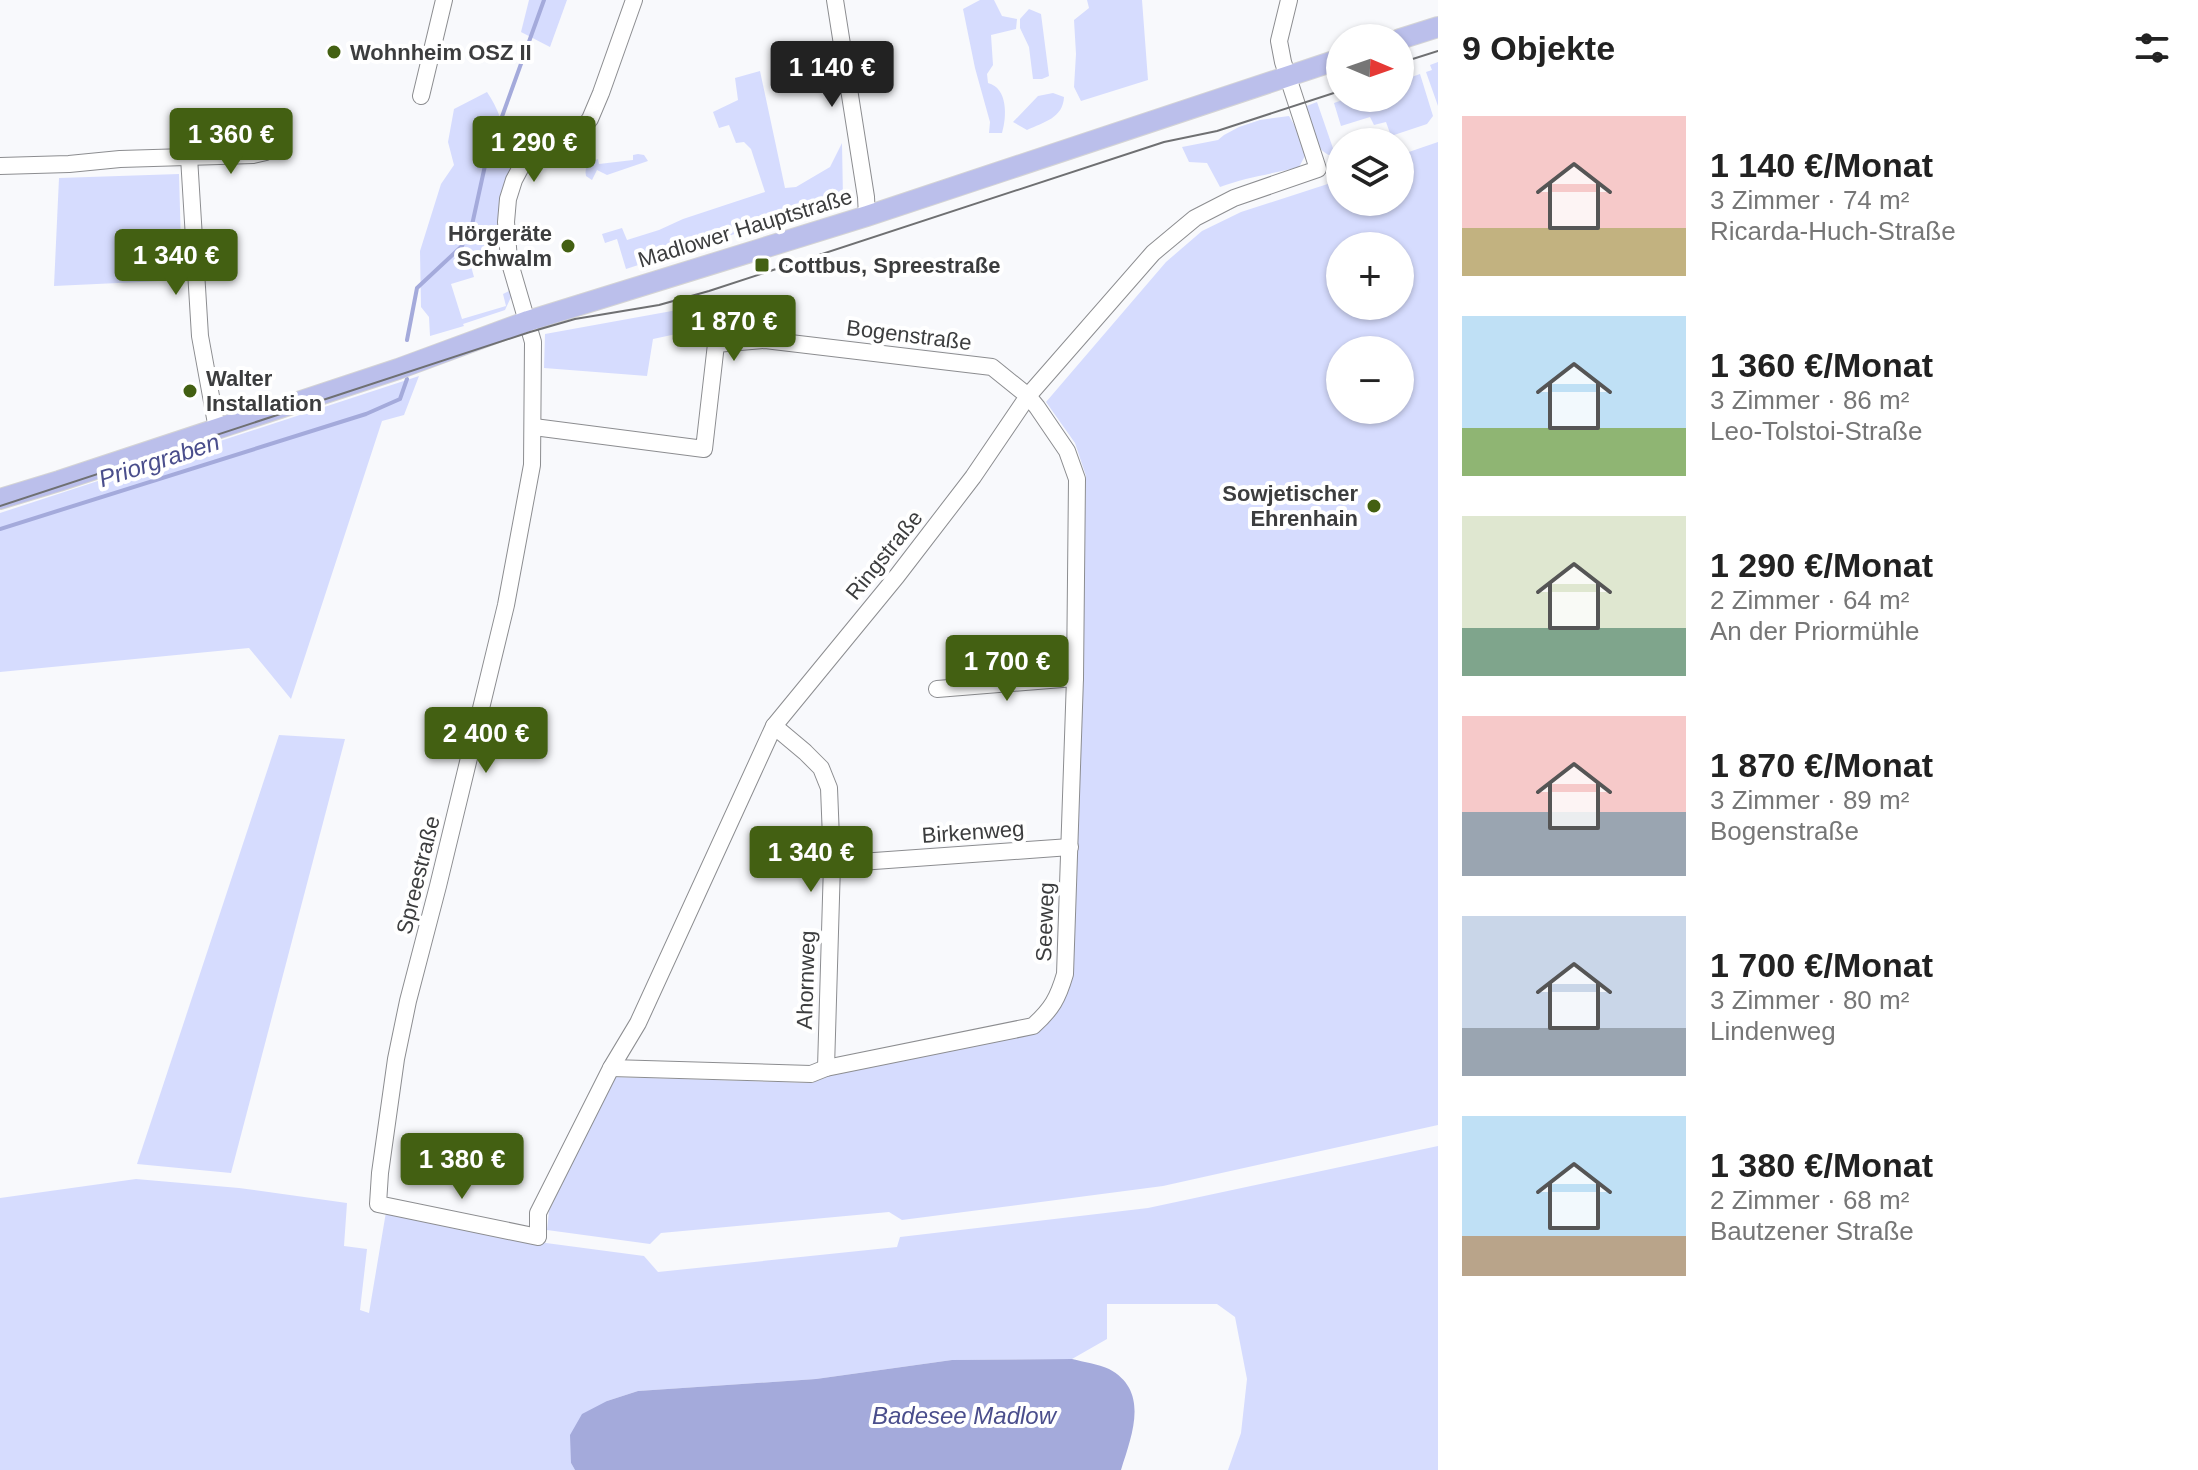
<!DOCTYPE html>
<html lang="de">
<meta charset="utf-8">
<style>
:root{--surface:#fff;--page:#f2f2f2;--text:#222;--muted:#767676;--accent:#436012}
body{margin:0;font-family:Helvetica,sans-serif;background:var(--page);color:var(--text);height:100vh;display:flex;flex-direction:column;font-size:30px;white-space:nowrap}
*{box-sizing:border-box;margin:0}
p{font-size:26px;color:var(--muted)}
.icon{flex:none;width:44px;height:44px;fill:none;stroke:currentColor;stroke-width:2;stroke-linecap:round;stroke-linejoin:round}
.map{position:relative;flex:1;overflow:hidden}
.sheet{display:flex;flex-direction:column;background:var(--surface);width:760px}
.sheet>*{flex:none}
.needle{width:52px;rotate:92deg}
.fabs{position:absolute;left:1326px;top:24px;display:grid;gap:16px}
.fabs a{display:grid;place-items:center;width:88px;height:88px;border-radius:50%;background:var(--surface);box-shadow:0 2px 6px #0004;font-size:40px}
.price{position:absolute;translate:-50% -68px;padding:0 18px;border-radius:8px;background:var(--accent);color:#fff;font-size:26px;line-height:52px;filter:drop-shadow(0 2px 4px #0008)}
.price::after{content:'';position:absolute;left:50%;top:48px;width:24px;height:18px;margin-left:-12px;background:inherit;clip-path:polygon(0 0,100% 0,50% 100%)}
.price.current{background:#222;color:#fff}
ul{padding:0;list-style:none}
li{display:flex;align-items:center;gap:24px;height:200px;padding:0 24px}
li span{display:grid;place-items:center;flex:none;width:224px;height:160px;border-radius:0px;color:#555}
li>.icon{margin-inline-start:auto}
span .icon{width:96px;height:96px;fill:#fffc;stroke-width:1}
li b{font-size:34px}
h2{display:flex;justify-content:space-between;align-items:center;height:96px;padding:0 24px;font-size:34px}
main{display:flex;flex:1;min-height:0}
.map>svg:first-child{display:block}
.green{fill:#d6dcfe;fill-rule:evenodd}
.water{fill:#a4aadb}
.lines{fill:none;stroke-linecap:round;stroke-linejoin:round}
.stream{stroke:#a4aadb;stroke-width:4}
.minor-casing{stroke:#8c8d90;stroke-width:18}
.major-casing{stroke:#d4d4d5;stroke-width:22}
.minor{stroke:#fff;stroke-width:16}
.major{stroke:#bbbfeb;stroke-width:20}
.tram{stroke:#6f7072;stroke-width:2}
.poi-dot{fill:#436012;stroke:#fff;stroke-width:3}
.labels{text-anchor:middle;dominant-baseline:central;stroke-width:8;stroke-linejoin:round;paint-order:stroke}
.poi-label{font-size:22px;font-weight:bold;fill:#3c3d3e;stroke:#fff;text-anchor:start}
.street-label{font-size:22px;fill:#3c3d3e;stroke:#fff}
.water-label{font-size:24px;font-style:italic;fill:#4a4e8c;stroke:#fff}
</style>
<main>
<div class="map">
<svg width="1438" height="1470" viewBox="0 0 1438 1470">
<rect width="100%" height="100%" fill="#f8f9fc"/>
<g class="green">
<polygon points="529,0 567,0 550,47 521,32"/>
<path d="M 980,0 L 994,0 L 1002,16 L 1017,19 L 1016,29 L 991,35 L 993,65 L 987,74 L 988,83 C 1008,88 1007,117 1002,133 L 989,133 L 990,122 L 975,68 L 963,9 Z"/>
<polygon points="1087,0 1142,0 1148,80 1081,101 1074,87 1076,54 1074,20 1089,8"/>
<polygon points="1029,9 1041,14 1049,76 1042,79 1033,79 1029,47 1020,28 1020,19"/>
<polygon points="1438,62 1438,106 1426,72 1432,70 1430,65"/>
<polygon points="760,71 785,188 796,187 830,167 842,143 843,199 626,269 617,239 605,243 602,234 622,228 627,240 659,230 683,219 765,192 751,149 744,142 736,143 729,125 719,128 713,112 738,100 735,78"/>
<polygon points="1420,74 1433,116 1427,124 1391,136 1386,122 1374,125 1370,117 1341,126 1334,103 1348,98 1400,98 1400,81"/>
<path d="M 487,92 C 501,112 505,136 517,156 C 514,164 509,172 507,180 C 500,211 506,247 469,259 L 474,277 L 451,284 L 462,319 L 506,306 L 503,294 L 509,291 L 503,269 L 497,267 L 494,262 L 495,257 L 501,251 L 512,295 L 505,310 L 463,324 L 464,326 L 430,336 L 429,317 L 421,307 L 420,251 L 441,184 L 454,165 L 448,142 L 454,109 Z"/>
<path d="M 1053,93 L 1064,97 C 1063,118 1044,122 1027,130 L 1013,122 L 1038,96 Z"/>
<path d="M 1317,102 L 1336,157 C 1313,154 1311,125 1304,107 Z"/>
<path d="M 1289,116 L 1299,133 L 1306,154 L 1299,167 C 1272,174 1246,177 1220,187 L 1207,163 L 1189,162 L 1182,147 L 1218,140 L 1224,135 L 1239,127 L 1260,120 Z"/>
<path d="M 1438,142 L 1438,1125 L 1163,1186 L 902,1220 L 889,1212 L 661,1233 L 650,1244 L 547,1230 L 549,1211 L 614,1077 L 812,1083 L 829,1076 L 1036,1032 C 1059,1011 1063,1004 1073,974 L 1086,476 L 1075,443 L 1046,402 L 1166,262 L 1202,231 L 1241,212 L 1340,180 L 1340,202 L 1400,202 L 1400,155 ZM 1340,246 L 1400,246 L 1400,306 L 1340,306 ZM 1340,350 L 1400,350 L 1400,410 L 1340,410 Z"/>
<path d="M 638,154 L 644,155 L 648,161 L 607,175 L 597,170 L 592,180 L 586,176 C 584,166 589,162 598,159 L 599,164 L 633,160 L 633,155 Z"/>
<polygon points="179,174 182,280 54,286 59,178"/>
<polygon points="705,305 709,327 653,339 647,376 544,368 545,334"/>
<polygon points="419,376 404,415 382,421 291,699 249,648 0,672 0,513"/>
<polygon points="279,735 345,739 231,1173 137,1164"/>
<polygon points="1438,1146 1438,1470 1228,1470 1241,1433 1247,1379 1235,1317 1217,1304 1107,1304 1107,1339 1072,1359 952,1360 816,1379 638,1391 607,1401 571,1463 575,1470 0,1470 0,1198 136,1179 239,1188 347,1203 344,1246 367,1249 360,1310 369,1313 386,1212 546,1243 644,1256 658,1272 897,1247 900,1237 1148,1208"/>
</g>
<path class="water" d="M 1072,1359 C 1084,1362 1098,1364 1109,1369 C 1150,1391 1132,1435 1121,1470 L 575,1470 L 571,1463 L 570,1435 L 582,1414 L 607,1401 L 638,1391 L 816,1379 L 952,1360 Z"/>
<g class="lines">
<g class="stream">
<polyline points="407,340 417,288 462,246 472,225 486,161 544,0"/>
<polyline points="0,529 366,414 400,399 407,379"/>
</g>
<g class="minor-casing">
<g id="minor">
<polyline points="634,0 601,93 590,119 582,129 570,137 545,145 532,153 522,165 514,180 508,199 506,222 509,260 533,342 532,465 506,605 438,886 408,1001 396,1059 380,1173 378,1204 538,1237 538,1213 611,1068 638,1023 774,726 897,576 973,477 1028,396 1153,253 1195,218 1234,198 1318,169 1283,62 1279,41 1289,0"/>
<polyline points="835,0 866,197 867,216"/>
<polyline points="421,96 444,0"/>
<polyline points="189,157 200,336 217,429"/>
<polyline points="0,166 69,164 120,159 253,155 266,152"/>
<path d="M 534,427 L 704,449 L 716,344 L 765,340 L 992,367 L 1028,396 L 1037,407 L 1067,451 L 1077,479 L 1075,678 L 1065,974 C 1058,998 1052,1009 1033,1026 L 826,1068 L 811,1074 L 611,1068"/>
<polyline points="937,689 1075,678"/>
<polyline points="774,726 805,752 821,768 829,788 832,864 826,1068"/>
<polyline points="832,864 1070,847"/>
</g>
</g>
<g class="major-casing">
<g id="major">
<polyline points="1400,39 1438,27"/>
<polyline points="0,499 59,481 398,369 528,321 867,216 1340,59"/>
</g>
</g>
<use href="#minor" class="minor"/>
<use href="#major" class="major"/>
<g class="tram">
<polyline points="1400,63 1438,51"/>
<polyline points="0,506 530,332 575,319 659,305 709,291 1164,142 1217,131 1340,91"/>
</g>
</g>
<g class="poi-dot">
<circle cx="334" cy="52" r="8"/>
<circle cx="568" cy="246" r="8"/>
<rect x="754" y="257" width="16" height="16" rx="4"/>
<circle cx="190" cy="391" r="8"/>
<circle cx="1374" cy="506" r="8"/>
</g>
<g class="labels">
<g class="poi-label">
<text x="350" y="52">Wohnheim OSZ II</text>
<text x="552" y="233" text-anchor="end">Hörgeräte<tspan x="552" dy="25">Schwalm</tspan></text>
<text x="778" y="265">Cottbus, Spreestraße</text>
<text x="206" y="378">Walter<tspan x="206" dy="25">Installation</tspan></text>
<text x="1358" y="493" text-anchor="end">Sowjetischer<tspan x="1358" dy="25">Ehrenhain</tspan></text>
</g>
<g class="street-label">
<text transform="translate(745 228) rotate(-17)">Madlower Hauptstraße</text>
<text transform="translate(909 335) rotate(7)">Bogenstraße</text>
<text transform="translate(884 555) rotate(-51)">Ringstraße</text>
<text transform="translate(973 832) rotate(-4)">Birkenweg</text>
<text transform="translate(418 875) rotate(-76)">Spreestraße</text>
<text transform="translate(1045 922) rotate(-88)">Seeweg</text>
<text transform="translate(806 980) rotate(-88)">Ahornweg</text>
</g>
<g class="water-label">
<text transform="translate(159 460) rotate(-18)">Priorgraben</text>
<text x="964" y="1415">Badesee Madlow</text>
</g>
</g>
</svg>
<div class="fabs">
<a><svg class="needle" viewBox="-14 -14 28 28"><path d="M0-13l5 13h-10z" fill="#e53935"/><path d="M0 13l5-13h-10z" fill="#767676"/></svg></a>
<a><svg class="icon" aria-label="layers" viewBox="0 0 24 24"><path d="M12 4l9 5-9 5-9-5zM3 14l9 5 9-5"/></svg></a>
<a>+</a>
<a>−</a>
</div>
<b class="price current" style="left:832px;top:109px">1 140 €</b>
<b class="price" style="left:231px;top:176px">1 360 €</b>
<b class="price" style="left:534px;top:184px">1 290 €</b>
<b class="price" style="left:176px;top:297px">1 340 €</b>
<b class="price" style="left:734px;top:363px">1 870 €</b>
<b class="price" style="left:1007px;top:703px">1 700 €</b>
<b class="price" style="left:486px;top:775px">2 400 €</b>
<b class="price" style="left:811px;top:894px">1 340 €</b>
<b class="price" style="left:462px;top:1201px">1 380 €</b>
</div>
<section class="sheet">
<h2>9 Objekte<svg class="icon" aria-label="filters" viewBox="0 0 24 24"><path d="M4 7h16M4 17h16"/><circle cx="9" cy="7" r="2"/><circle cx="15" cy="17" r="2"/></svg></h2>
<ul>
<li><span style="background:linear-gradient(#f6c9c9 70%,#c2b280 0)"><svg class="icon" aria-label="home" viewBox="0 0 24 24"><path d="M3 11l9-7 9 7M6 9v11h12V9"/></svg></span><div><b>1 140 €/Monat</b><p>3 Zimmer · 74 m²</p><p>Ricarda-Huch-Straße</p></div></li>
<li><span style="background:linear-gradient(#bfe0f5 70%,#8fb573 0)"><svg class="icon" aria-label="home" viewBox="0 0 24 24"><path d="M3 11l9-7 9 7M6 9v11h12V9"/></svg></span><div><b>1 360 €/Monat</b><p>3 Zimmer · 86 m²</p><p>Leo-Tolstoi-Straße</p></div></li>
<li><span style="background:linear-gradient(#dfe7d0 70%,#7fa58c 0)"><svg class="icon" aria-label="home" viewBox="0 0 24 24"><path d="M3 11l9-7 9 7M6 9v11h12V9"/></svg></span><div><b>1 290 €/Monat</b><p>2 Zimmer · 64 m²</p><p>An der Priormühle</p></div></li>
<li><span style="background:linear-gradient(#f6c9c9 60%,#9aa5b1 0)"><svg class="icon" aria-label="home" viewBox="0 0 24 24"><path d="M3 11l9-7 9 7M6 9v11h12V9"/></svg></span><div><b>1 870 €/Monat</b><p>3 Zimmer · 89 m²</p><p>Bogenstraße</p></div></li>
<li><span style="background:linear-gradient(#c9d6e8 70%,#9aa5b1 0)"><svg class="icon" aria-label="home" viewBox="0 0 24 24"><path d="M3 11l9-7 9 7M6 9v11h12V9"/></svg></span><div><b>1 700 €/Monat</b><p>3 Zimmer · 80 m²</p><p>Lindenweg</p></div></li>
<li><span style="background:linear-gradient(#bfe0f5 75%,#b9a48a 0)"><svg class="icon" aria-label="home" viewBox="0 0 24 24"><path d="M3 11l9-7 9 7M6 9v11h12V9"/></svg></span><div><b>1 380 €/Monat</b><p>2 Zimmer · 68 m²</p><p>Bautzener Straße</p></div></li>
</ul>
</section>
</main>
